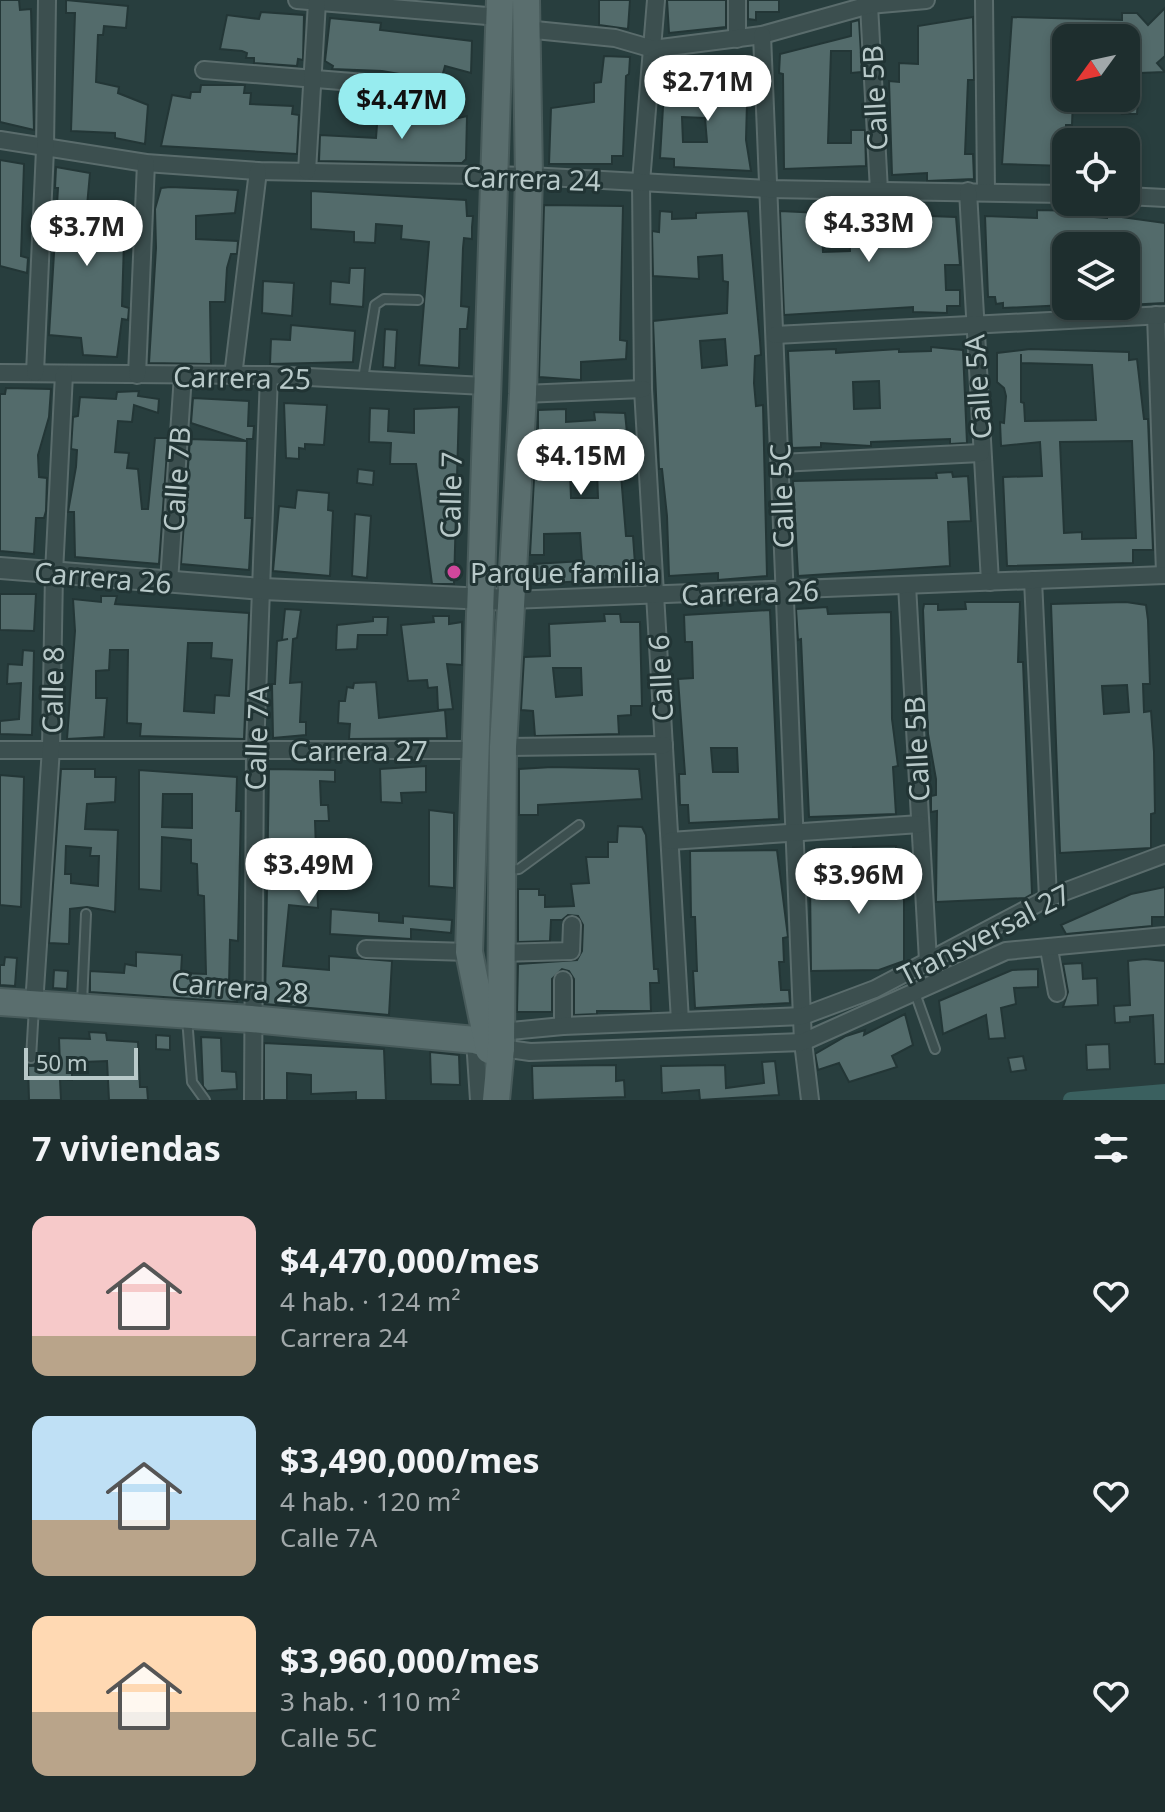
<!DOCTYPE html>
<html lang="es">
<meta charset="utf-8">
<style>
:root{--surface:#1e2e2e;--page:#263636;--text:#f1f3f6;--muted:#a1a8aa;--line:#3c4a4a;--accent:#97ecef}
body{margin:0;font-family:"Noto Sans",sans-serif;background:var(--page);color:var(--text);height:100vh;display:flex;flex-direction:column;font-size:30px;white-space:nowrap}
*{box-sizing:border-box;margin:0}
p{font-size:26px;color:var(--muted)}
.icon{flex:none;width:44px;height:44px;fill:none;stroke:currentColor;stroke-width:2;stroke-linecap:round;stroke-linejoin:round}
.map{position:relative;height:1100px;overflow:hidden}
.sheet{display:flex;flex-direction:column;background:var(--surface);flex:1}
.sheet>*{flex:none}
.needle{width:52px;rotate:237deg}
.buttons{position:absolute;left:1052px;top:24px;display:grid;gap:16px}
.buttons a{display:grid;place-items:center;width:88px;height:88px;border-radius:16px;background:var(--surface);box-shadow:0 4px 12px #0003,0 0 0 2px var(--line);font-size:40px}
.scale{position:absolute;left:24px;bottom:20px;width:114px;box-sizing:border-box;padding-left:8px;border:4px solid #b8c9c9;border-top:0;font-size:22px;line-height:28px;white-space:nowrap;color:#b8c9c9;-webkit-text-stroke:6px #213434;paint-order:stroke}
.price{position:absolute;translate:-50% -68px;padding:0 18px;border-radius:28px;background:#fff;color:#222;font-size:26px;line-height:52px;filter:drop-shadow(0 2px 4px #0008)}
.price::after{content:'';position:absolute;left:50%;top:48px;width:24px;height:18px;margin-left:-12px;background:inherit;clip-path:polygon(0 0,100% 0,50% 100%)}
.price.current{background:var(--accent);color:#111}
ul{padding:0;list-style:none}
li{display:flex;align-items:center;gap:24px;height:200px;padding:0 32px}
li span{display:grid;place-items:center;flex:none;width:224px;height:160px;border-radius:16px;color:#555}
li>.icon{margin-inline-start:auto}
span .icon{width:96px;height:96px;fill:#fffc;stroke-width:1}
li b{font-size:34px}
h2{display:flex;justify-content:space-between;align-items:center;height:96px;padding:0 32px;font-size:34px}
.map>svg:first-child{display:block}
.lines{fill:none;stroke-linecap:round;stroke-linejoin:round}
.canal{stroke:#3a605f;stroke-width:16}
.building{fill:#536b6b;stroke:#233636;stroke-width:2;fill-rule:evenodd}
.service-casing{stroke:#5a6c6c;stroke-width:12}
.minor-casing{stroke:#5a6c6c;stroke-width:20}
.tertiary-casing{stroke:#5a6c6c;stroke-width:24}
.primary-casing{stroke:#485b5b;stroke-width:30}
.service{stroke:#3c4f4f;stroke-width:8}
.minor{stroke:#3c4f4f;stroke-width:16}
.tertiary{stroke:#3c4f4f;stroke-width:20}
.primary{stroke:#5a6e6e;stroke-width:26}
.hotel-dot{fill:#d1479c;stroke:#213434;stroke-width:3}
.labels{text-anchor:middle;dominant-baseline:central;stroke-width:6;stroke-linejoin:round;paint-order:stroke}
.street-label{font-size:28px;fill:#b8c9c9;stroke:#213434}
.poi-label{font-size:28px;fill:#b8c9c9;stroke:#213434;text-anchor:start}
</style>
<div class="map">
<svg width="1165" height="1100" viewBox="0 0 1165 1100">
<rect width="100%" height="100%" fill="#283e3e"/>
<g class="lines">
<polyline class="canal" points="1071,1100 1165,1092"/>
</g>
<g class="building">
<polygon points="0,0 19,0 20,10 31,9 34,130 0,122"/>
<polygon points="66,0 128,6 126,28 104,26 103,35 98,35 96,82 119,87 118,93 148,105 145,144 115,138 115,133 71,131 75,13 66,13"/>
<polygon points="599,0 630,0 628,29 599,25"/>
<polygon points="667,0 726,0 726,27 669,33"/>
<polygon points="748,0 779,0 779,12 756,12 756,20 748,19"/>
<polygon points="1165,8 1165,56 1157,63 1165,72 1140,73 1137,114 1122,114 1126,79 1139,65 1126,51 1126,38 1066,38 1066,98 1073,98 1072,125 1066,125 1066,166 1002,164 1012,17 1122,20 1122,13 1137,13 1148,25"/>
<polygon points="261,12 304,15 303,60 298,59 297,66 254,63 254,58 246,58 247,53 242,51 220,49 227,15 259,19"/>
<polygon points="973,17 974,80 968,80 965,154 973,154 974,179 927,181 927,173 892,175 889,81 899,82 899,63 918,64 918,26"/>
<polygon points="330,18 381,23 380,30 472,41 471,73 445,66 442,77 434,76 434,80 382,71 332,69 333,66 325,61"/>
<polygon points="859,20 862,72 851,73 851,51 831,51 828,143 851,143 851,130 865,130 866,166 784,169 783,74 779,73 780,54 851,36 851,22"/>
<polygon points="604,56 630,57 629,74 626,76 623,156 612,156 612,164 549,164 551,108 594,102 594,83 601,82"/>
<path d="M 748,65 L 746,140 L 751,171 L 674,167 L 674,159 L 660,158 L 664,90 L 691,89 L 691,81 L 707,78 L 707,74 ZM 682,117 L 705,118 L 707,142 L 683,142 Z"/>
<polygon points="201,85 245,85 244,93 251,93 250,104 293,106 292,114 299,115 297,154 161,146 172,95 190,98 191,92 200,92"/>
<polygon points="378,111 438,114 437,123 467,116 466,159 462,163 432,163 319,161 320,135 376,138"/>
<polygon points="0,160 24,164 21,256 28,258 27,273 0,266"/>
<polygon points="56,167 90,173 87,206 125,209 122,306 129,308 128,320 122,319 117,357 83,355 81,338 49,335 58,188 55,188"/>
<polygon points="170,187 238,190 235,213 196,216 196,239 238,241 237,254 231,254 227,268 225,302 210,302 211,364 149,363 156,248 155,209 161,188"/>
<polygon points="311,191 466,200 467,216 473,216 472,227 472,239 464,238 463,248 461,306 469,307 467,329 460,329 459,368 419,365 429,242 401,239 402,226 376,224 375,243 354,242 354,232 311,229"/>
<polygon points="544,205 623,206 620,340 627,341 626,359 581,362 581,380 539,377"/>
<polygon points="1037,210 1081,211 1081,216 1107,218 1107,215 1165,223 1165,303 1126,305 1126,246 1066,246 1066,305 1003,308 1003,303 996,304 995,297 988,297 985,216 1037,218"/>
<path d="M 660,211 L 672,212 L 672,219 L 696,218 L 696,213 L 748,211 L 760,341 L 761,355 L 755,356 L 754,383 L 756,406 L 763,405 L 767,576 L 718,580 L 718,573 L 669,576 L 667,516 L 662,469 L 659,469 L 653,321 L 727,313 L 728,282 L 723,281 L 722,255 L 698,257 L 699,279 L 653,276 L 652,231 L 659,232 ZM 725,339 L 727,365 L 702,368 L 700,341 Z"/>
<polygon points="780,211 821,213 823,252 850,251 849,213 956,217 960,265 945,265 946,290 960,290 960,306 947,306 947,313 913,312 913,307 784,315"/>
<polygon points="350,268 365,268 363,307 330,304 331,281 349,283"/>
<polygon points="263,281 294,283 292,316 262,313"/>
<polygon points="291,325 355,331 353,362 270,364 271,339 290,340"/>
<polygon points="385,329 397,330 395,368 383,367"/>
<path d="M 931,347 L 963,350 L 967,443 L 950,444 L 950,439 L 871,442 L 871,446 L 821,443 L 821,447 L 792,448 L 788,351 L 836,349 L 836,353 L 899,349 L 899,352 L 931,351 ZM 879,381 L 880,408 L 854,409 L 853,382 Z"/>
<path d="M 1030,349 L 1129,352 L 1129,360 L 1137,359 L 1144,419 L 1148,419 L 1153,550 L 1133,550 L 1133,563 L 1007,566 L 1003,477 L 1042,476 L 1040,442 L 1001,446 L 1000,422 L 1004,423 L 1006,396 L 1004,388 L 997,382 L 997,353 ZM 1021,354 L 1021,363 L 1092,365 L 1096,420 L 1025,421 L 1024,403 L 1021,402 ZM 1132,441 L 1136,538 L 1082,539 L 1082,532 L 1064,533 L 1060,442 Z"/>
<polygon points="6,388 51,389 49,417 38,455 39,477 47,478 46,511 44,518 36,518 34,554 0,551 0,394 5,394"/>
<polygon points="139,391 138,396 159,399 158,413 134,405 132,422 118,421 115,452 129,453 127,468 138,469 142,509 148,509 155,438 168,438 159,564 75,557 74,512 68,512 76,467 77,450 71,449 73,417 78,416 80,397 116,399 117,392"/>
<polygon points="193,398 249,401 248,426 254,426 253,439 247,439 245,518 252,518 249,570 181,564 190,439 246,441 191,423"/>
<polygon points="284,403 327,405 324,445 305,444 305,449 299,448 299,459 286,458"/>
<polygon points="459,407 454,584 432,584 416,464 390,464 391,443 369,442 370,408 389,409 388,431 414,433 414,409"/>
<path d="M 566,409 L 566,422 L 595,420 L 594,412 L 625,413 L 627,433 L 619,434 L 621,475 L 626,536 L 633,536 L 636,578 L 533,584 L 534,564 L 582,561 L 580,533 L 544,534 L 544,555 L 530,555 L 534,478 L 538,466 L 538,410 ZM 570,470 L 597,470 L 598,498 L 571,498 Z"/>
<polygon points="358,469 374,471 373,485 357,483"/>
<polygon points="952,472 953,477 968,476 971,521 948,522 950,566 798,576 793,481 937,478 936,473"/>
<polygon points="297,490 329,493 328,510 333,511 330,576 273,571 279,506 295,508"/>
<polygon points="355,514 371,516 367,578 352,576"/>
<polygon points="0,594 36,594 34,631 0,630"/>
<path d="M 101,596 L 117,596 L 115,604 L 249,613 L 244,739 L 140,736 L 141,724 L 127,723 L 128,650 L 110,650 L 109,670 L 96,671 L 96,698 L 107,698 L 104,737 L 67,739 L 75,631 L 73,599 L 101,602 ZM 188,643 L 212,643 L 211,658 L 232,660 L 229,696 L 215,695 L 214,713 L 184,711 Z"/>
<polygon points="965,602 1020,602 1018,662 1023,662 1032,894 1025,898 936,902 937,811 931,812 931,796 936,795 936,779 928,734 923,610 924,604 938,604 938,610 966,609"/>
<path d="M 1126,602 L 1146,605 L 1148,620 L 1150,684 L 1143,684 L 1144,712 L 1151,711 L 1154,752 L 1155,813 L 1151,814 L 1151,848 L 1060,853 L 1051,604 ZM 1127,685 L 1129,712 L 1104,714 L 1102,686 Z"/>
<polygon points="827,607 828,614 891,612 892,719 898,766 893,767 896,814 809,817 801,639 798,640 796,609"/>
<polygon points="285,609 301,610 297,638 293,639 290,683 302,682 300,722 306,722 306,735 273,738 272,684 275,684 277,641 288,639 282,640"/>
<path d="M 770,610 L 779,819 L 689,823 L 688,805 L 680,805 L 679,774 L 685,774 L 678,679 L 693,678 L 692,642 L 685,642 L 684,615 ZM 711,748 L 737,748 L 738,772 L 713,772 Z"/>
<path d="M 604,614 L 620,614 L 621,622 L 640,622 L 642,706 L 631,706 L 631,715 L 618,716 L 619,734 L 535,736 L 533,711 L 521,710 L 524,657 L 550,656 L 549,624 L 605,621 ZM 553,668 L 581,668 L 582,695 L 556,697 Z"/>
<polygon points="433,616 449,616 449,624 462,622 462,665 447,664 453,709 438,710 437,687 428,688 427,680 408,681 401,625 434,622"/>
<polygon points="373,617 388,617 387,635 358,635 357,649 336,650 337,625 373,621"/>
<polygon points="23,650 34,651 32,735 0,734 0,721 19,719 21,683 7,684 8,664 22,665"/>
<polygon points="376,682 379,718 445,710 447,738 349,739 350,724 338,723 339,701 345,701 347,687 353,688 354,683"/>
<polygon points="426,766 426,792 401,793 402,803 381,802 380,769"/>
<polygon points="552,767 639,769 642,799 538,805 538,815 519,815 519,769"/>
<path d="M 61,769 L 95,769 L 95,777 L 116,777 L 115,802 L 87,804 L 85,829 L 118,830 L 115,912 L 87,907 L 70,909 L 69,944 L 49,943 ZM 66,846 L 91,848 L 90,856 L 99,856 L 98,886 L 71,883 L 71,874 L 65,874 Z"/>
<polygon points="269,769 335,770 335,782 320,781 321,805 328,805 329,821 315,821 318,908 289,905 283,966 329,970 329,956 392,961 389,1015 265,1004"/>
<path d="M 139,770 L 237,777 L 236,811 L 241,811 L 238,941 L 230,940 L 229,985 L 237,986 L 237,1002 L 90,992 L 90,971 L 124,973 L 125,964 L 136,966 L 136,952 L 182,955 L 181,973 L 206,974 L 204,896 L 198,895 L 197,864 L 191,863 L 191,840 L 162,837 L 161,891 L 139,889 ZM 163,794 L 192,794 L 192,828 L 162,827 Z"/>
<polygon points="0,775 24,777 21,907 0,905"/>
<polygon points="429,810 454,813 454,888 429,886"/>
<polygon points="618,826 642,827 646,835 654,969 658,969 659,983 650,983 651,1011 597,1011 597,1014 574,1015 574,979 569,971 562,969 552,979 552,1012 517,1012 518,964 577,960 582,951 583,925 578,916 568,915 562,920 551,920 550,941 518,942 518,889 539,889 539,895 545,895 545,907 574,906 571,884 589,883 586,857 608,857 608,842 617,842"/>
<polygon points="896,846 898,893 904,893 904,961 879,970 811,971 810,881 854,879 853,847"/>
<polygon points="777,850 788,937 783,938 784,962 779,962 781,990 789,990 790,1003 695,1008 693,971 697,971 695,917 691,917 690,851"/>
<polygon points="1165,887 1165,917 1152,917 1152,926 1066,934 1061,925 1131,894"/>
<polygon points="331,909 379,913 379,921 403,923 403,916 452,920 451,933 411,929 411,939 330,934"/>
<polygon points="5,957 17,958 15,986 0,985 0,965 4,965"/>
<polygon points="1145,959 1165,961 1165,1064 1155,1064 1153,1015 1130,1017 1130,1022 1115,1023 1114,1006 1130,1005 1128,961"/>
<polygon points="1082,963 1083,979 1097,978 1098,1005 1063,1007 1068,992 1063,964"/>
<polygon points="1038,969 1038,987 1014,988 1016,1004 1001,1008 1005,1038 989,1039 986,1015 943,1034 939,1001 1012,970"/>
<polygon points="54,970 68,971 67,989 53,988"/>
<polygon points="905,1014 913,1045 892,1056 897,1067 849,1082 839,1063 818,1070 815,1054 846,1036 865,1030 864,1035"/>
<polygon points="89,1032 106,1033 107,1040 138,1042 140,1087 147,1087 148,1100 109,1100 107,1061 83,1062 83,1073 72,1073 72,1080 60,1079 61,1100 29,1100 28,1066 60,1065 59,1038 90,1039"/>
<polygon points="156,1035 170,1036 170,1050 156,1049"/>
<polygon points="201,1037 221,1038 222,1071 236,1072 237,1089 207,1091 203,1086"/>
<polygon points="264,1043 384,1049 386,1100 356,1100 356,1092 311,1094 311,1075 287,1073 287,1100 264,1100"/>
<polygon points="1109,1044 1110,1069 1087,1070 1086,1045"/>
<polygon points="430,1052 459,1055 460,1085 431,1084"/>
<polygon points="1023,1056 1026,1070 1011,1072 1008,1058"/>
<polygon points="775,1061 779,1095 700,1100 699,1090 662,1093 661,1066 725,1065 726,1088 764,1083 762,1062"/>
<polygon points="616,1065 616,1081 624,1080 625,1097 533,1100 532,1066"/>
</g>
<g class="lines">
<g class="service-casing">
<g id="service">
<polyline points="363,379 375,305 384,299 418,300"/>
<polyline points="507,870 519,869 579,825"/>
<polyline points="915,993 935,1049"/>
<polyline points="82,1002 86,914"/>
<polyline points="187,1018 192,1082 205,1100"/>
<polyline points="31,1058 34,1007"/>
</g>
</g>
<g class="minor-casing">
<g id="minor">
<polyline points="297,0 499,17"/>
<polyline points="656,0 641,182 643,389 680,1021"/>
<polyline points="737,0 737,39"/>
<polyline points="984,0 986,191"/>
<polyline points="869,5 879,191"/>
<polyline points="525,29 615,38 653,49 762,35 869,5 926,0"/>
<polyline points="762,35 803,1042 810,1100"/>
<polyline points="204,70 427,88"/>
<polyline points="0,140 146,163 258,171 529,176 768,189 1066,194"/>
<polyline points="307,171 317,2"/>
<polyline points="968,191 990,582"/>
<polyline points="1126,196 1165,198"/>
<polyline points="1156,315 1165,573"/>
<polyline points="775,335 1165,315"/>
<polyline points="0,373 269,375 485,386"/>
<polyline points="35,373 45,149 47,0"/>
<polyline points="137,375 146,163"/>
<polyline points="233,376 258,171"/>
<polyline points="523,394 643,389"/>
<polyline points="780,463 981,453"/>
<polyline points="1033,580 1048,898"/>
<polyline points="169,582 183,375"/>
<polyline points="907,585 928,961"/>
<polyline points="510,600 1165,575"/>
<polyline points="503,747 664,745"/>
<polyline points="0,750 477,750"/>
<polyline points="670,841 920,824"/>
<polyline points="366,949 469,952"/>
<polyline points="1049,949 1057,993"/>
<polyline points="501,953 571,951 572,925"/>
<polyline points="34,1005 51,748 54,573 64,374"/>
<polyline points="563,1026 563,980"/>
<polyline points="501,1032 563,1026 803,1016 875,989 1048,898 1165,854"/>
<polyline points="475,1040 479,1100"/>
<polyline points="501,1048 530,1052 803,1042 1006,951 1165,936"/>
<polyline points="253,1100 255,750 269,375"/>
</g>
</g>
<g class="tertiary-casing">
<polyline id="tertiary" points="0,568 263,589 510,600"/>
</g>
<g class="primary-casing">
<g id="primary">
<polyline points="0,1002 251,1019 475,1040 501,1048"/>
<polyline points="489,1050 469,952 500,0"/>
<polyline points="496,1100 501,1048 503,747 523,394 529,176 526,0"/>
</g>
</g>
<use href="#service" class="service"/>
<use href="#minor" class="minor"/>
<use href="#tertiary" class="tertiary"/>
<use href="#primary" class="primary"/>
</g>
<circle class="hotel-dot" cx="454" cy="572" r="8"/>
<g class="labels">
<g class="street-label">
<text transform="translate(874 98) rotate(-93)">Calle 5B</text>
<text transform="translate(532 178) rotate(2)">Carrera 24</text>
<text transform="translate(242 377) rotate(1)">Carrera 25</text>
<text transform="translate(977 387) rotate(-94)">Calle 5A</text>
<text transform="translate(176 479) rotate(-86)">Calle 7B</text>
<text transform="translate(450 495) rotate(-89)">Calle 7</text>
<text transform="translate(781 496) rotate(-92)">Calle 5C</text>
<text transform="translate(103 577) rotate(5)">Carrera 26</text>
<text transform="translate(750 592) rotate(-2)">Carrera 26</text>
<text transform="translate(660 678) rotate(-93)">Calle 6</text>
<text transform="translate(52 690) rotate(-89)">Calle 8</text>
<text transform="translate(256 738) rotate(-88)">Calle 7A</text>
<text transform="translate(916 749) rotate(-93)">Calle 5B</text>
<text x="359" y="750">Carrera 27</text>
<text transform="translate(984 934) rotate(-27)">Transversal 27</text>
<text transform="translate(240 987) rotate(5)">Carrera 28</text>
</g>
<g class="poi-label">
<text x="470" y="572">Parque familia</text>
</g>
</g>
</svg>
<div class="buttons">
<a><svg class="needle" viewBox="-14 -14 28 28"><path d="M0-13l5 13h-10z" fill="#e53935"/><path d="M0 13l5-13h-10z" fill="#a1a8aa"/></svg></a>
<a><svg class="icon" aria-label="locate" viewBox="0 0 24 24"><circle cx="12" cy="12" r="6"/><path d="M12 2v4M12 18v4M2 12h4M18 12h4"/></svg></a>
<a><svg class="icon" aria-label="layers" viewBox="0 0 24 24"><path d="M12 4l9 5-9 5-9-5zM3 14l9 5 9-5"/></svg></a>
</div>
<div class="scale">50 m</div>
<b class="price" style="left:708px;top:123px">$2.71M</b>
<b class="price current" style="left:402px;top:141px">$4.47M</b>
<b class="price" style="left:869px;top:264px">$4.33M</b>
<b class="price" style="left:87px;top:268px">$3.7M</b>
<b class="price" style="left:581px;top:497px">$4.15M</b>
<b class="price" style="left:309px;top:906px">$3.49M</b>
<b class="price" style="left:859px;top:916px">$3.96M</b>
</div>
<section class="sheet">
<h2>7 viviendas<svg class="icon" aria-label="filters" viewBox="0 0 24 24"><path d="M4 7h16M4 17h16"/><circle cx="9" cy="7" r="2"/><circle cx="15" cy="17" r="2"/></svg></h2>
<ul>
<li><span style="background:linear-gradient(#f6c9c9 75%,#b9a48a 0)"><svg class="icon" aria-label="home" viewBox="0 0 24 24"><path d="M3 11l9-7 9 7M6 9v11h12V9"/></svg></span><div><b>$4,470,000/mes</b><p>4 hab. · 124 m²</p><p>Carrera 24</p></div><svg class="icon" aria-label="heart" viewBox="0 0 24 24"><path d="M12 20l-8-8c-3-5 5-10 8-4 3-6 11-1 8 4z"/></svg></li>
<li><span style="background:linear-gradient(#bfe0f5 65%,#b9a48a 0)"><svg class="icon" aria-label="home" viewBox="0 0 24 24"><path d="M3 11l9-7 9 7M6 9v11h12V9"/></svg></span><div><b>$3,490,000/mes</b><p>4 hab. · 120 m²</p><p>Calle 7A</p></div><svg class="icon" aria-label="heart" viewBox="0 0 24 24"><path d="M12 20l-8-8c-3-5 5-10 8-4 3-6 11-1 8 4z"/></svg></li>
<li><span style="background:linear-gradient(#ffd9b3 60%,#b9a48a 0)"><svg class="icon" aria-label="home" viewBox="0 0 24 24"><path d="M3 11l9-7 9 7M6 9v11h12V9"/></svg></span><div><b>$3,960,000/mes</b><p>3 hab. · 110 m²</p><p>Calle 5C</p></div><svg class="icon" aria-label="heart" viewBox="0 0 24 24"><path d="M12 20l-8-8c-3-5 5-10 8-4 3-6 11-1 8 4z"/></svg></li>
</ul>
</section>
